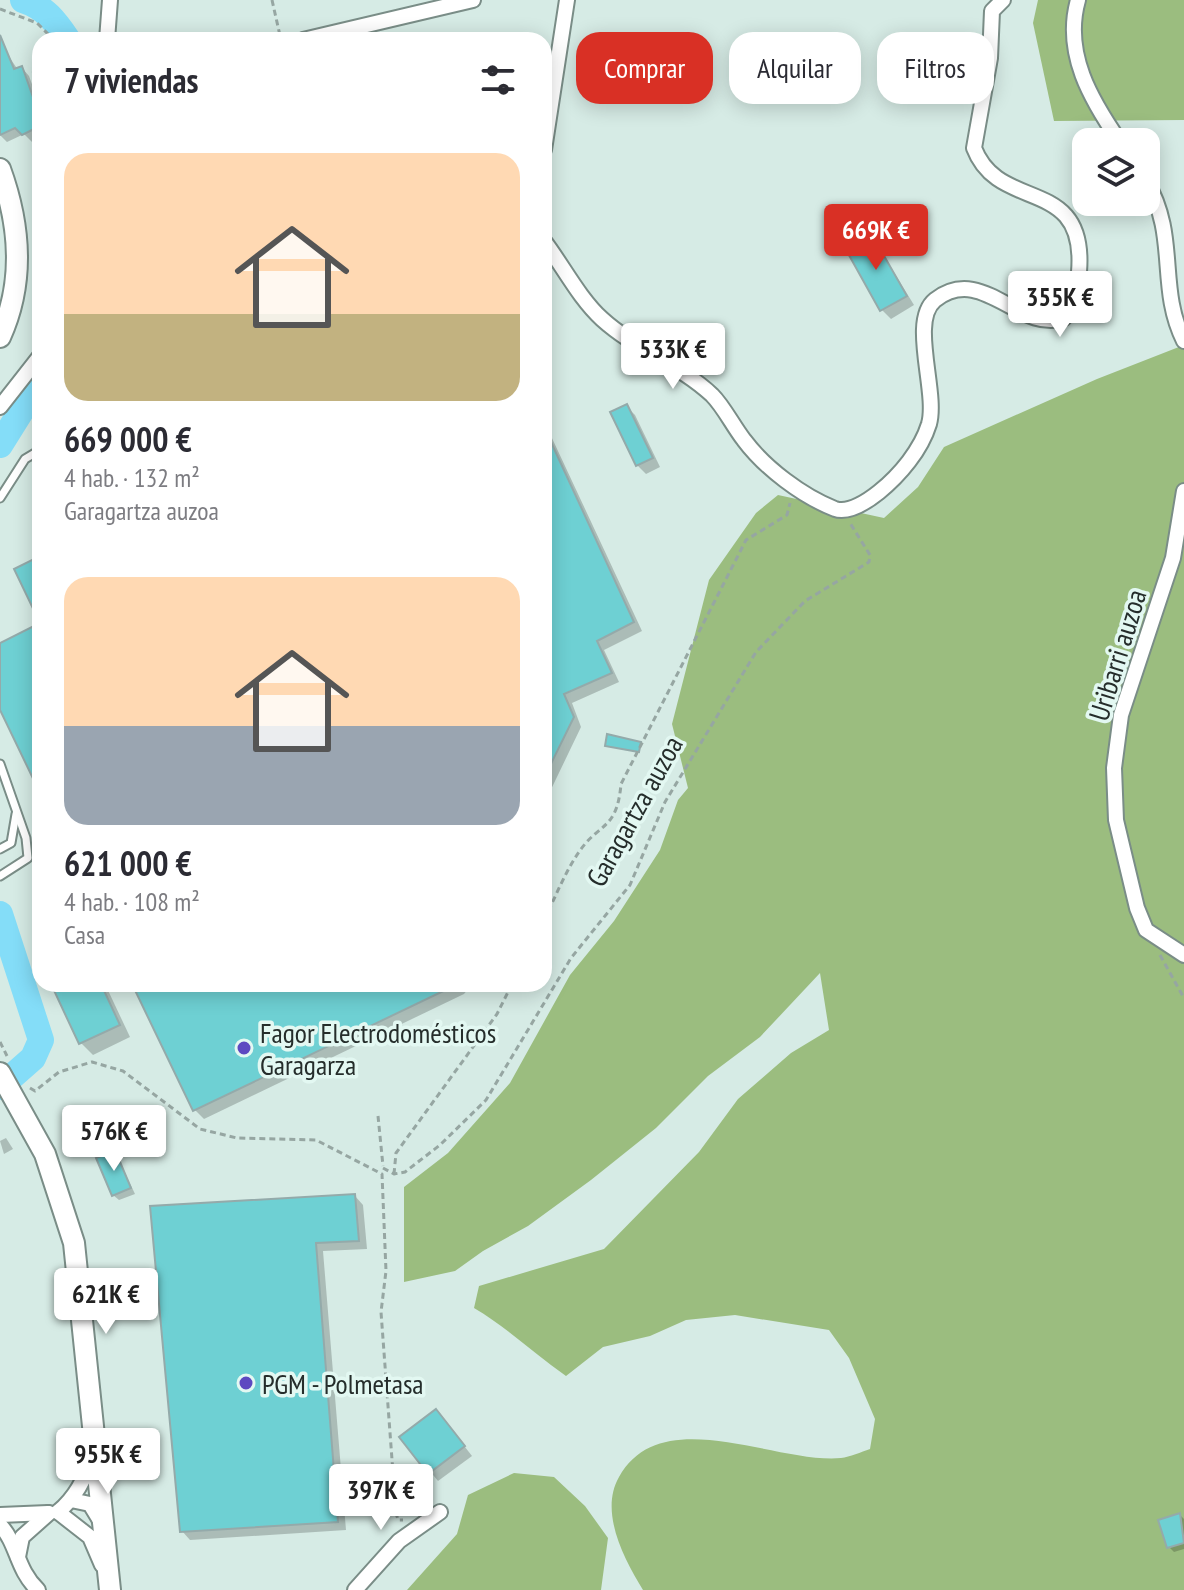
<!DOCTYPE html>
<html lang="es">
<meta charset="utf-8">
<style>
:root{--surface:#fff;--page:#f7f7f7;--text:#2b2b33;--muted:#7c7c81;--accent:#d93025}
body{margin:0;font-family:"PT Sans Narrow",sans-serif;background:var(--page);color:var(--text);height:100vh;display:flex;flex-direction:column;font-size:30px;white-space:nowrap}
*{box-sizing:border-box;margin:0}
p{font-size:26px;color:var(--muted)}
.icon{flex:none;width:44px;height:44px;fill:none;stroke:currentColor;stroke-width:2;stroke-linecap:round;stroke-linejoin:round}
.map{position:relative;flex:1;overflow:hidden}
.side{position:absolute;left:32px;top:32px;width:520px;height:960px;display:flex;flex-direction:column;background:var(--surface);border-radius:24px;box-shadow:0 4px 20px #0003}
.side>*{flex:none}
.hud{position:absolute;left:576px;top:32px;width:488px;height:72px;display:flex;gap:16px}
.tools{position:absolute;left:1072px;top:128px;display:grid;gap:16px}
.tools a{display:grid;place-items:center;width:88px;height:88px;border-radius:16px;background:var(--surface);box-shadow:0 4px 20px #0003;font-size:40px}
.price{position:absolute;translate:-50% -68px;padding:0 18px;border-radius:8px;background:#fff;color:#222;font-size:26px;line-height:52px;filter:drop-shadow(0 2px 4px #0008)}
.price::after{content:'';position:absolute;left:50%;top:48px;width:24px;height:18px;margin-left:-12px;background:inherit;clip-path:polygon(0 0,100% 0,50% 100%)}
.price.selected{background:var(--accent);color:#fff}
ul{padding:0;list-style:none}
li{display:grid;align-content:center;gap:16px;height:424px;padding:0 32px}
li span{display:grid;place-items:center;height:248px;border-radius:24px;color:#555}
li>.icon{margin-inline-start:auto}
span .icon{width:144px;height:144px;fill:#fffc;stroke-width:1}
li b{font-size:34px}
h2{display:flex;justify-content:space-between;align-items:center;height:96px;padding:0 32px;font-size:34px}
.tag{padding:0 28px;border-radius:24px;background:var(--surface);box-shadow:0 4px 20px #0003;font-size:28px;line-height:72px}
.tag.selected{background:var(--accent);color:#fff}
.map>svg:first-child{display:block}
.forest{fill:#9bbd7f}
.shadow{fill:#0003}
.lines{fill:none;stroke-linecap:round;stroke-linejoin:round}
.river{stroke:#84ddf8;stroke-width:26}
.building{fill:#6ed0d3;stroke:#94aaaa;stroke-width:2}
.lane-casing{stroke:#7a8d87;stroke-width:11}
.street-casing{stroke:#7a8d87;stroke-width:18}
.secondary-casing{stroke:#7a8d87;stroke-width:24}
.path{stroke:#96a6a2;stroke-width:3;stroke-dasharray:6 4;stroke-linecap:butt}
.lane{stroke:#fff;stroke-width:7}
.street{stroke:#fff;stroke-width:14}
.secondary{stroke:#fff;stroke-width:20}
.poi-dot{fill:#5d49c1;stroke:#e3f8f2;stroke-width:3}
.labels{text-anchor:middle;dominant-baseline:central;stroke-width:7;stroke-linejoin:round;paint-order:stroke}
.street-label{font-size:28px;fill:#252d2b;stroke:#e3f8f2}
.poi-label{font-size:28px;fill:#252d2b;stroke:#e3f8f2;text-anchor:start}
</style>
<div class="map">
<svg width="1184" height="1590" viewBox="0 0 1184 1590">
<rect width="100%" height="100%" fill="#d6ebe5"/>
<g class="forest">
<polygon points="1038,0 1184,0 1184,120 1054,121 1033,23"/>
<path d="M 1184,345 L 1184,1590 L 643,1590 C 624,1559 599,1512 619,1477 C 661,1401 775,1464 841,1458 C 850,1457 861,1452 870,1449 L 875,1419 L 849,1358 L 829,1330 L 735,1315 L 686,1320 L 650,1336 L 603,1347 L 566,1376 C 534,1354 508,1328 474,1308 L 479,1286 L 604,1249 L 699,1152 L 738,1099 L 791,1053 L 829,1030 L 820,973 L 760,1037 L 708,1076 L 656,1128 L 591,1180 L 528,1226 L 483,1251 L 455,1271 L 404,1282 L 404,1187 L 448,1153 L 510,1083 L 570,975 L 614,921 L 660,850 L 678,800 L 688,788 L 672,724 L 709,580 L 756,513 L 778,495 L 884,518 L 918,487 L 944,447 L 1097,379 Z"/>
<polygon points="514,1473 554,1477 585,1506 608,1538 601,1590 407,1590 457,1534 468,1495"/>
</g>
<g class="shadow">
<polygon points="6,52 18,70 22,68 29,76 40,106 40,137 32,142 24,134 7,142 0,135 0,54"/>
<polygon points="871,235 914,305 891,319 882,310 848,248"/>
<polygon points="627,407 635,415 660,467 646,474 637,465"/>
<polygon points="544,421 642,631 604,650 619,682 572,703 581,727 544,804"/>
<polygon points="544,835 551,854 544,857"/>
<polygon points="40,935 40,955 32,938"/>
<polygon points="53,984 105,984 130,1037 93,1055 81,1043"/>
<polygon points="134,984 472,984 464,994 204,1119 195,1110"/>
<polygon points="6,1138 13,1149 4,1154 0,1141"/>
<polygon points="115,1152 135,1194 119,1200 113,1195"/>
<polygon points="355,1196 363,1205 367,1249 323,1251 346,1530 190,1540 182,1531 152,1208"/>
<polygon points="444,1420 472,1456 438,1481 402,1437"/>
<polygon points="1180,1515 1184,1519 1184,1549 1174,1552 1169,1547"/>
</g>
<g class="lines">
<g class="river">
<path d="M 23,0 C 45,7 56,22 68,40"/>
<polyline points="0,445 40,381"/>
<polyline points="0,914 41,1040 33,1058 0,1087"/>
</g>
</g>
<g class="building">
<polygon points="0,35 14,69 22,66 39,114 38,127 22,135 15,128 0,135"/>
<polygon points="871,233 907,296 880,311 845,248"/>
<polygon points="627,404 653,458 636,466 610,412"/>
<polygon points="544,427 634,622 597,641 612,673 564,694 574,717 544,778"/>
<polygon points="40,556 40,793 0,710 0,643 40,623 14,569"/>
<polygon points="607,734 641,742 639,752 605,746"/>
<polygon points="51,984 101,984 120,1025 79,1044"/>
<polygon points="132,984 458,984 193,1111"/>
<polygon points="115,1150 131,1188 112,1196 96,1158"/>
<polygon points="355,1194 359,1241 316,1243 338,1522 180,1532 150,1206"/>
<polygon points="436,1409 465,1446 428,1474 399,1437"/>
<polygon points="1180,1513 1184,1543 1167,1548 1158,1520"/>
</g>
<g class="lines">
<g class="lane-casing">
<g id="lane">
<polyline points="0,498 25,459 40,450"/>
<polyline points="0,764 26,838 28,858 0,876"/>
<polyline points="0,849 11,843 16,814"/>
</g>
</g>
<g class="street-casing">
<g id="street">
<path d="M 1078,0 C 1063,53 1091,100 1120,142"/>
<polyline points="107,40 110,0"/>
<polyline points="303,40 473,0"/>
<polyline points="544,150 567,0"/>
<path d="M 1146,181 C 1179,236 1157,287 1184,341"/>
<path d="M 544,241 C 563,266 579,298 602,319 C 635,349 680,365 712,395 C 724,407 733,426 744,440 C 765,468 802,496 835,509 C 849,514 869,500 879,492 C 900,475 921,450 929,424 C 938,392 909,321 935,300 C 982,263 1019,333 1064,318 C 1078,305 1077,290 1079,272 C 1087,174 999,214 974,148 L 990,58 L 992,11 L 1003,0"/>
<polyline points="0,407 40,356"/>
<polyline points="1184,491 1173,558 1121,715 1114,768 1116,820 1137,908 1146,930 1184,955"/>
<polyline points="71,1500 90,1504 101,1522"/>
<polyline points="58,1512 90,1537 102,1565"/>
<path d="M 58,1512 C 76,1497 86,1478 92,1455"/>
<polyline points="0,1515 48,1513"/>
<path d="M 0,1525 C 18,1544 16,1569 38,1590"/>
<polyline points="18,1557 22,1537 49,1513"/>
<polyline points="355,1590 399,1541 440,1512"/>
</g>
</g>
<g class="secondary-casing">
<g id="secondary">
<path d="M 0,169 C 20,224 25,282 0,337"/>
<polyline points="0,1073 45,1154 74,1243 110,1590"/>
</g>
</g>
<g class="path">
<polyline points="272,0 281,40"/>
<polyline points="0,9 37,23 54,40"/>
<polyline points="32,71 40,72"/>
<path d="M 544,920 C 555,898 565,872 579,852 C 599,822 617,831 621,784 L 746,540 L 787,515 L 790,503"/>
<polyline points="1160,955 1184,998"/>
<polyline points="0,1042 7,1056"/>
<polyline points="30,1088 35,1091 59,1072 92,1062 123,1071 200,1129 237,1138 316,1140 382,1174 386,1271 381,1312 396,1513 398,1520 403,1520"/>
<polyline points="378,1116 383,1166"/>
<polyline points="383,1168 394,1174 405,1172 440,1145 486,1100 571,958 630,885 665,802 756,652 805,601 869,562 870,555 850,523"/>
<polyline points="394,1174 396,1153 497,1014 512,984"/>
</g>
<use href="#lane" class="lane"/>
<use href="#street" class="street"/>
<use href="#secondary" class="secondary"/>
</g>
<g class="poi-dot">
<circle cx="244" cy="1048" r="8"/>
<circle cx="246" cy="1383" r="8"/>
</g>
<g class="labels">
<g class="street-label">
<text transform="translate(1117 655) rotate(-73)">Uribarri auzoa</text>
<text transform="translate(634 811) rotate(-61)">Garagartza auzoa</text>
</g>
<g class="poi-label">
<text x="260" y="1032">Fagor Electrodomésticos<tspan x="260" dy="32">Garagarza</tspan></text>
<text x="262" y="1383">PGM - Polmetasa</text>
</g>
</g>
</svg>
<div class="tools">
<a><svg class="icon" aria-label="layers" viewBox="0 0 24 24"><path d="M12 4l9 5-9 5-9-5zM3 14l9 5 9-5"/></svg></a>
</div>
<b class="price selected" style="left:876px;top:272px">669K €</b>
<b class="price" style="left:1060px;top:339px">355K €</b>
<b class="price" style="left:673px;top:391px">533K €</b>
<b class="price" style="left:114px;top:1173px">576K €</b>
<b class="price" style="left:106px;top:1336px">621K €</b>
<b class="price" style="left:108px;top:1496px">955K €</b>
<b class="price" style="left:381px;top:1532px">397K €</b>
<div class="hud">
<a class="tag selected">Comprar</a>
<a class="tag">Alquilar</a>
<a class="tag">Filtros</a>
</div>
<section class="side">
<h2>7 viviendas<svg class="icon" aria-label="filters" viewBox="0 0 24 24"><path d="M4 7h16M4 17h16"/><circle cx="9" cy="7" r="2"/><circle cx="15" cy="17" r="2"/></svg></h2>
<ul>
<li><span style="background:linear-gradient(#ffd9b3 65%,#c2b280 0)"><svg class="icon" aria-label="home" viewBox="0 0 24 24"><path d="M3 11l9-7 9 7M6 9v11h12V9"/></svg></span><div><b>669 000 €</b><p>4 hab. · 132 m²</p><p>Garagartza auzoa</p></div></li>
<li><span style="background:linear-gradient(#ffd9b3 60%,#9aa5b1 0)"><svg class="icon" aria-label="home" viewBox="0 0 24 24"><path d="M3 11l9-7 9 7M6 9v11h12V9"/></svg></span><div><b>621 000 €</b><p>4 hab. · 108 m²</p><p>Casa</p></div></li>
</ul>
</section>
</div>
